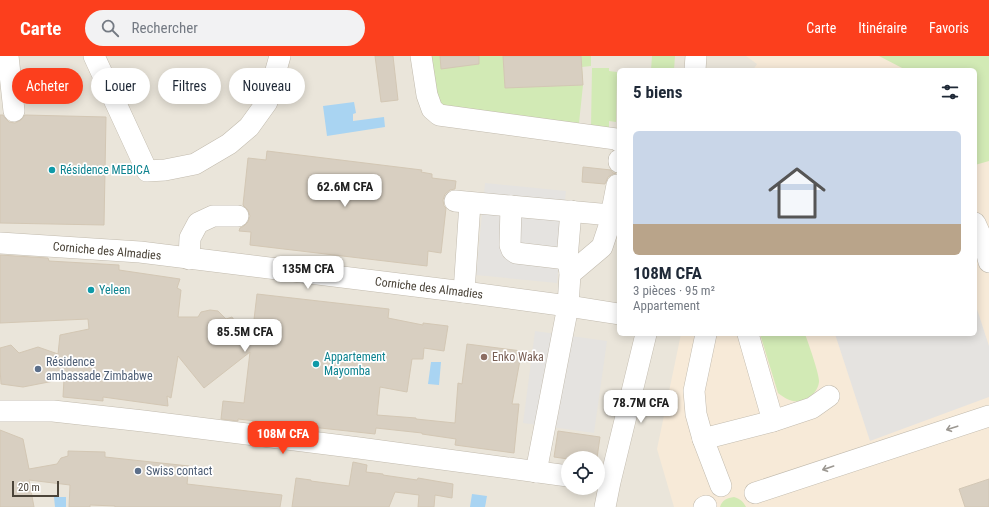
<!DOCTYPE html>
<html lang="fr">
<meta charset="utf-8">
<style>
:root{--surface:#fff;--page:#f2f2f3;--text:#1f2937;--muted:#747a83;--line:#e0e1e3;--accent:#fc3f1d}
body{margin:0;font-family:"Roboto Condensed",sans-serif;background:var(--page);color:var(--text);height:100vh;display:flex;flex-direction:column;font-size:15px;white-space:nowrap}
*{box-sizing:border-box;margin:0}
p{font-size:13px;color:var(--muted)}
.icon{flex:none;width:22px;height:22px;fill:none;stroke:currentColor;stroke-width:2;stroke-linecap:round;stroke-linejoin:round}
.map{position:relative;flex:1;overflow:hidden}
.details{position:absolute;left:617px;top:12px;width:360px;height:268px;display:flex;flex-direction:column;background:var(--surface);border-radius:6px;box-shadow:0 2px 10px #0003}
.details>*{flex:none}
.top-card{position:absolute;left:12px;top:12px;width:380px;height:36px;display:flex;gap:8px}
.buttons{position:absolute;left:561px;top:395px;display:grid;gap:8px}
.buttons a{display:grid;place-items:center;width:44px;height:44px;border-radius:50%;background:var(--surface);box-shadow:0 2px 10px #0003;font-size:20px}
.scale{position:absolute;left:12px;bottom:10px;width:47px;box-sizing:border-box;padding-left:4px;border:2px solid #4b4439;border-top:0;font-size:11px;line-height:14px;white-space:nowrap;color:#4b4439;-webkit-text-stroke:3px #fff;paint-order:stroke}
.price{position:absolute;translate:-50% -34px;padding:0 9px;border-radius:8px;background:#fff;color:#222;font-size:13px;line-height:26px;filter:drop-shadow(0 1px 2px #0008)}
.price::after{content:'';position:absolute;left:50%;top:24px;width:12px;height:9px;margin-left:-6px;background:inherit;clip-path:polygon(0 0,100% 0,50% 100%)}
.price.current{background:var(--accent);color:#fff}
ul{padding:0;list-style:none}
li{display:grid;align-content:center;gap:8px;height:212px;padding:0 16px}
li+li{border-top:1px solid var(--line)}
li span{display:grid;place-items:center;height:124px;border-radius:6px;color:#555}
li>.icon{margin-inline-start:auto}
span .icon{width:72px;height:72px;fill:#fffc;stroke-width:1}
li b{font-size:17px}
h2{display:flex;justify-content:space-between;align-items:center;height:48px;padding:0 16px;font-size:17px}
.tag{padding:0 14px;border-radius:18px;background:var(--surface);box-shadow:0 2px 10px #0003;font-size:14px;line-height:36px}
.tag.current{background:var(--accent);color:#fff}
header{display:flex;align-items:center;gap:24px;box-sizing:border-box;height:56px;padding:0 20px;background:var(--accent);color:#fff}
header strong{font-size:19px}
nav{display:flex;gap:22px;margin-inline-start:auto;font-size:14px}
.search{width:280px;height:36px;background:var(--page);display:flex;align-items:center;gap:10px;box-sizing:border-box;padding:0 14px;border-radius:22px;color:var(--muted);font-size:15px}
.map>svg:first-child{display:block}
.residential{fill:#eae5da;fill-rule:evenodd}
.commercial{fill:#f7ead8}
.green{fill:#d2eab5}
.parking{fill:#e5e3e0}
.water{fill:#a9d4f2}
.building{fill:#d8cfc1;stroke:#d3c7b4}
.lines{fill:none;stroke-linecap:round;stroke-linejoin:round}
.minor-casing{stroke:#c2bbae;stroke-width:22}
.minor{stroke:#fff;stroke-width:21}
.oneway{stroke:#9c9892}
.culture-dot{fill:#0f9aa8;stroke:#fff;stroke-width:1.5}
.education-dot{fill:#8d6e63;stroke:#fff;stroke-width:1.5}
.service-dot{fill:#5c6f8a;stroke:#fff;stroke-width:1.5}
.labels{text-anchor:middle;dominant-baseline:central;stroke-width:3.5;stroke-linejoin:round;paint-order:stroke}
.culture-label{font-size:12px;fill:#0d838f;stroke:#fff;text-anchor:start}
.street-label{font-size:12px;fill:#4b4439;stroke:#fff}
.education-label{font-size:12px;fill:#785e54;stroke:#fff;text-anchor:start}
.service-label{font-size:12px;fill:#4e5e75;stroke:#fff;text-anchor:start}
</style>
<header>
<strong>Carte</strong>
<div class="search"><svg class="icon" aria-label="search" viewBox="0 0 24 24"><circle cx="10" cy="10" r="6"/><path d="M15 15l6 6"/></svg>Rechercher</div>
<nav><a>Carte</a><a>Itinéraire</a><a>Favoris</a></nav>
</header>
<div class="map">
<svg width="989" height="451" viewBox="0 0 989 451">
<rect width="100%" height="100%" fill="#f6f3ec"/>
<path class="residential" d="M 0,0 L 989,0 L 989,451 L 0,451 ZM 619,14 L 975,14 L 975,278 L 619,278 ZM 568,402 L 598,402 L 598,432 L 568,432 Z"/>
<polygon class="commercial" points="746,0 989,0 989,451 674,451 657,393 681,278 975,278 975,14 753,14 757,8"/>
<g class="green">
<polygon points="429,0 591,0 591,10 582,11 583,29 579,67 447,54 438,49"/>
<polygon points="652,0 675,0 674,14 651,14"/>
<polygon points="879,0 989,0 989,105 975,109 975,14 906,14"/>
<polygon points="592,12 609,12 609,15 617,16 616,66 609,65 609,71 591,71"/>
<path d="M 760,278 L 805,278 C 808,286 820,320 819,326 C 818,334 812,341 804,344 C 794,348 786,343 778,337 Z"/>
<path d="M 734,441 C 740,443 743,445 746,451 L 720,451 C 722,444 727,442 734,441 Z"/>
</g>
<g class="parking">
<polygon points="485,127 566,135 557,227 476,219"/>
<polygon points="975,247 989,290 989,341 870,385 835,278 975,278"/>
<polygon points="535,275 607,285 594,377 523,367"/>
</g>
<g class="water">
<polygon points="354,46 356,57 353,58 353,65 384,61 385,71 327,80 323,50"/>
<polygon points="431,306 441,306 439,329 428,328"/>
<polygon points="472,438 487,440 485,451 470,451"/>
<polygon points="54,441 66,441 66,451 55,451"/>
</g>
<g class="building">
<polygon points="375,0 393,0 398,44 381,46"/>
<polygon points="440,0 479,0 479,8 441,13"/>
<polygon points="503,0 581,0 583,29 505,32"/>
<polygon points="0,59 3,59 5,62 9,66 15,67 21,64 25,59 106,61 104,169 0,167"/>
<polygon points="267,95 422,114 421,116 432,118 432,122 456,125 455,133 450,134 445,138 443,144 444,150 446,152 441,197 428,195 427,210 250,189 251,176 239,175 240,172 244,170 248,166 250,160 248,154 243,149 248,102 266,104"/>
<polygon points="583,111 611,114 613,117 616,117 613,118 608,121 605,128 582,126"/>
<polygon points="0,199 48,202 49,205 119,209 119,214 180,223 177,232 181,234 178,261 198,261 201,256 210,254 218,255 226,263 232,261 251,289 257,238 389,253 388,262 423,269 423,267 448,270 444,295 424,292 423,303 412,303 407,336 380,331 377,359 416,362 416,363 455,367 458,327 462,328 467,288 537,297 520,304 512,348 519,348 514,397 455,389 456,383 422,378 422,377 376,372 375,378 238,363 238,365 221,363 223,345 244,347 250,296 204,332 178,300 171,342 167,340 168,350 103,341 103,345 63,341 64,323 23,331 1,328 0,312 0,292 11,289 19,297 38,291 58,298 60,279 89,273 88,263 0,267"/>
<polygon points="0,374 23,383 29,413 57,408 61,402 68,400 68,395 105,396 105,401 189,410 187,428 282,439 280,451 115,451 115,450 90,449 90,451 69,451 70,429 29,424 34,451 0,451"/>
<polygon points="558,375 600,381 597,402 568,402 568,403 554,401"/>
<polygon points="353,406 367,409 366,416 383,418 383,419 417,424 418,422 453,428 452,442 435,439 434,451 418,451 419,439 395,436 389,451 292,451 296,422 311,424 311,425 349,430"/>
<polygon points="989,423 989,451 965,451 959,433"/>
</g>
<g class="lines">
<g class="minor-casing">
<g id="minor">
<polyline points="8,0 14,55"/>
<polyline points="94,0 147,115 165,114 195,108 229,88 249,71 267,46 280,0"/>
<polyline points="421,0 427,39 432,53 439,59 616,83 619,85"/>
<polyline points="695,14 696,0"/>
<polyline points="619,106 619,104"/>
<polyline points="455,145 611,159"/>
<polyline points="511,150 510,189 512,194 516,197 567,203"/>
<polyline points="975,167 984,187 989,206"/>
<polyline points="0,187 140,196 464,236 568,250 619,258"/>
<polyline points="189,203 190,182 198,167 213,160 238,160"/>
<polyline points="570,216 567,203 571,155"/>
<polyline points="464,236 470,147"/>
<polyline points="706,278 694,335 696,358 703,383 721,430"/>
<polyline points="748,278 773,365"/>
<polyline points="0,355 53,355 143,365 359,392 568,420"/>
<polyline points="703,383 773,365 812,352 829,340"/>
<polyline points="536,416 568,250 570,218 602,191 609,170 617,129"/>
<polyline points="755,437 989,360"/>
<polyline points="605,451 610,426 646,278"/>
<polyline points="704,451 706,450"/>
</g>
</g>
<use href="#minor" class="minor"/>
</g>
<defs><path id="oneway-shaft" d="M-6 0H5M1.5-3L5.5 0L1.5 3" fill="none" stroke-width="1.6" stroke-linecap="round" stroke-linejoin="round"/></defs>
<g class="oneway">
<use href="#oneway-shaft" transform="translate(952 372) rotate(162)"/>
<use href="#oneway-shaft" transform="translate(828 412) rotate(161)"/>
</g>
<g class="culture-dot">
<circle cx="52" cy="114" r="4"/>
<circle cx="91" cy="234" r="4"/>
<circle cx="316" cy="308" r="4"/>
</g>
<circle class="education-dot" cx="484" cy="301" r="4"/>
<g class="service-dot">
<circle cx="38" cy="313" r="4"/>
<circle cx="138" cy="415" r="4"/>
</g>
<g class="labels">
<g class="culture-label">
<text x="60" y="114">Résidence MEBICA</text>
<text x="99" y="234">Yeleen</text>
<text x="324" y="301">Appartement<tspan x="324" dy="14">Mayomba</tspan></text>
</g>
<g class="street-label">
<text transform="translate(107 195) rotate(5)">Corniche des Almadies</text>
<text transform="translate(429 232) rotate(7)">Corniche des Almadies</text>
</g>
<g class="education-label">
<text x="492" y="301">Enko Waka</text>
</g>
<g class="service-label">
<text x="46" y="306">Résidence<tspan x="46" dy="14">ambassade Zimbabwe</tspan></text>
<text x="146" y="415">Swiss contact</text>
</g>
</g>
</svg>
<div class="buttons">
<a><svg class="icon" aria-label="locate" viewBox="0 0 24 24"><circle cx="12" cy="12" r="6"/><path d="M12 2v4M12 18v4M2 12h4M18 12h4"/></svg></a>
</div>
<div class="scale">20 m</div>
<b class="price" style="left:345px;top:152px">62.6M CFA</b>
<b class="price" style="left:308px;top:234px">135M CFA</b>
<b class="price" style="left:245px;top:297px">85.5M CFA</b>
<b class="price" style="left:641px;top:368px">78.7M CFA</b>
<b class="price current" style="left:283px;top:399px">108M CFA</b>
<div class="top-card">
<a class="tag current">Acheter</a>
<a class="tag">Louer</a>
<a class="tag">Filtres</a>
<a class="tag">Nouveau</a>
</div>
<section class="details">
<h2>5 biens<svg class="icon" aria-label="filters" viewBox="0 0 24 24"><path d="M4 7h16M4 17h16"/><circle cx="9" cy="7" r="2"/><circle cx="15" cy="17" r="2"/></svg></h2>
<ul>
<li><span style="background:linear-gradient(#c9d6e8 75%,#b9a48a 0)"><svg class="icon" aria-label="home" viewBox="0 0 24 24"><path d="M3 11l9-7 9 7M6 9v11h12V9"/></svg></span><div><b>108M CFA</b><p>3 pièces · 95 m²</p><p>Appartement</p></div></li>
</ul>
</section>
</div>
